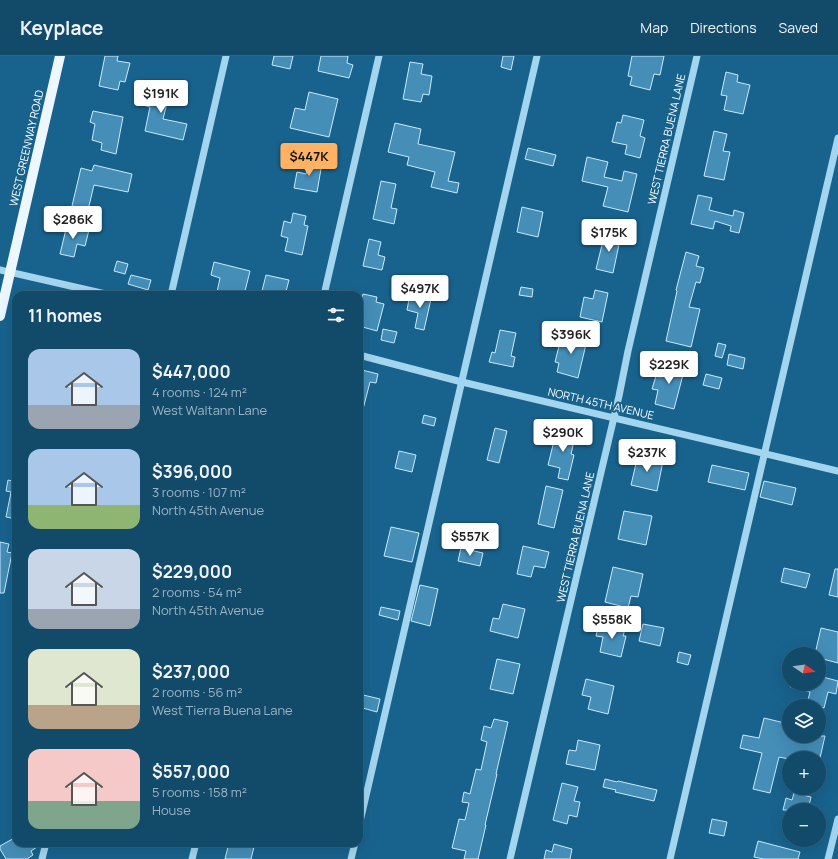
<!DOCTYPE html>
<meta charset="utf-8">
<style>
:root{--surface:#124a6a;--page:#1f5472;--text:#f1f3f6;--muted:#9cb3c1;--line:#31627e;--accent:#ffb362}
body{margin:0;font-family:Manrope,sans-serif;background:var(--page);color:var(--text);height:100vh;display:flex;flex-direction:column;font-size:15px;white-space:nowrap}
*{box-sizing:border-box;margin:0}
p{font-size:13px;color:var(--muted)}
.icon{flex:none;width:22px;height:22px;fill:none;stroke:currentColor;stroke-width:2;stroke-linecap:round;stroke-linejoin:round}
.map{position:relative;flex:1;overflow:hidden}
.drawer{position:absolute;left:12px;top:235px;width:351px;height:556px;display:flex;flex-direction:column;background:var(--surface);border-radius:12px;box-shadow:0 4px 16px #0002,0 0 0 1px var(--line)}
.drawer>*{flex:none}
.needle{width:26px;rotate:103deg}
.fabs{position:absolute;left:782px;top:591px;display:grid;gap:8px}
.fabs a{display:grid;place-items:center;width:44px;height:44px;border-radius:50%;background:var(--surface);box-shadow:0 4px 16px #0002,0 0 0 1px var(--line);font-size:20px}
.price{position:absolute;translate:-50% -34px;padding:0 9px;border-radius:4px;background:#fff;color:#222;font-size:13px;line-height:26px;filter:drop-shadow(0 1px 2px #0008)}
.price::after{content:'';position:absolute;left:50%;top:24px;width:12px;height:9px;margin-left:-6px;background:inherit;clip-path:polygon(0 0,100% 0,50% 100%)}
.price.on{background:var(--accent);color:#111}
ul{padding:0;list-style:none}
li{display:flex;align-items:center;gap:12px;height:100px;padding:0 16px}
li span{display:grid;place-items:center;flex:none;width:112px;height:80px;border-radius:12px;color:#555}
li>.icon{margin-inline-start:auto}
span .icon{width:48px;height:48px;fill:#fffc;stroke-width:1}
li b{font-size:17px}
h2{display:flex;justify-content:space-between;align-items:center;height:48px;padding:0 16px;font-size:17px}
header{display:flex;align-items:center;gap:24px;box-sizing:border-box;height:56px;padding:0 20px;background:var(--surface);border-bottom:1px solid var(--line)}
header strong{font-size:19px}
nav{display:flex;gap:22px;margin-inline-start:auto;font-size:14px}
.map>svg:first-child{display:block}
.building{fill:#448eb8;stroke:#caeafb}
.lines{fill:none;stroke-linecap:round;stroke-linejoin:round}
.minor{stroke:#a4d5ef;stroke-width:7}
.major{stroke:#ecf7ff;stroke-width:10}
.labels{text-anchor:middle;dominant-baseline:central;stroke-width:4;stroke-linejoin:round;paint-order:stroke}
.street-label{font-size:11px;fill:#fff;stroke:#18638e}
</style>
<header>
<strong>Keyplace</strong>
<nav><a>Map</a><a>Directions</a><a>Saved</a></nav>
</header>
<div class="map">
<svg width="838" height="803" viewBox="0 0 838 803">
<rect width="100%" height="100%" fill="#18638e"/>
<g class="building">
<polygon points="105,0 118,0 117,5 130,7 125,26 120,25 118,34 99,30"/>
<polygon points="274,0 293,0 290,13 272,9"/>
<polygon points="321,0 348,0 347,7 353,9 349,22 318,15"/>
<polygon points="503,0 514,0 511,14 501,11"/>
<polygon points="632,0 664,0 660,19 654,18 650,34 630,29 632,21 628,20"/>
<polygon points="410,6 423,8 421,18 432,20 429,39 423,38 421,46 403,43"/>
<polygon points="726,16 738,19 737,26 750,29 743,58 724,54 727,40 721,39"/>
<polygon points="152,27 171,31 163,63 187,68 183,84 145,75 150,51 139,48 141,40 148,42"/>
<polygon points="309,36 338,43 329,81 290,72 295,52 305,54"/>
<polygon points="93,55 123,61 116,98 101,94 102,87 92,84 95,68 90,66"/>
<polygon points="623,59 644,64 640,80 645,82 640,102 625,98 627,89 612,86 617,66 621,67"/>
<polygon points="395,67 421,73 418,88 455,96 448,125 459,127 457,137 431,131 435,116 407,109 409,101 388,96"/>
<polygon points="714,75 727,78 723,95 730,96 724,124 704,120"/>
<polygon points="528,92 556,99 553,110 525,103"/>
<polygon points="587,101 608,106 604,121 622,125 624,115 637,118 628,156 603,150 608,131 582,125"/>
<polygon points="309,104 322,107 317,136 294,132 297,116 306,118"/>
<polygon points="94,109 132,118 128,136 94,129 88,154 72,150 81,112 92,115"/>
<polygon points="381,125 396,128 391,152 397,153 394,168 373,163"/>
<polygon points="698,139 712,142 709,154 733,160 734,154 744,157 739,177 730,175 731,170 715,165 713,173 691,168"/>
<polygon points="522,151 543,156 538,181 517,176"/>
<polygon points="293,157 306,160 304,169 308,170 302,199 285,195 288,182 281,180 284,165 291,167"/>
<polygon points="67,169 89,174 85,190 77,188 74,201 60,198"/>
<polygon points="608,176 621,179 613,217 596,213 603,185 606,186"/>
<polygon points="369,183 381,186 378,199 385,201 382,214 363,210"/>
<polygon points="686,196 699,200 696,210 704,212 700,227 696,226 689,251 700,253 691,291 666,285 677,235 676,234"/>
<polygon points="117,205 128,208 125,218 114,215"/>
<polygon points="214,206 250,215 244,239 229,239 217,236 220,222 211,219"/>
<polygon points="131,219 151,224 148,234 128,228"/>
<polygon points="266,219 289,224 285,239 261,239"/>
<polygon points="521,231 533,233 532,241 519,239"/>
<polygon points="595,234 608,237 602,266 580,261 584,241 593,243"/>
<polygon points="363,238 377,241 376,246 384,248 377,275 359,270 359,241 362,242"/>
<polygon points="410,238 431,243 424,274 415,272 418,257 407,254"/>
<polygon points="383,273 397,276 394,287 381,284"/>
<polygon points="500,274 516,277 511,300 515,301 513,311 489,306 492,296 495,297"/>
<polygon points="562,278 587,284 578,322 557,316 559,307 555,306"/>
<polygon points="718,287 726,289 722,302 715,300"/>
<polygon points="729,298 745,302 743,313 727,309"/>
<polygon points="665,306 685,311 674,353 655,348 658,334 652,333 656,320 661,321"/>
<polygon points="362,314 378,318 376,327 370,326 362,357 359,357 359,325"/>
<polygon points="706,318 722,322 719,333 703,329"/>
<polygon points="424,359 436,362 434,370 422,367"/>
<polygon points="495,372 507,375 499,407 487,404"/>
<polygon points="557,373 576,377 571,398 574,399 568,424 558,422 560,412 548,409"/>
<polygon points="399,395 416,399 412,416 395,412"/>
<polygon points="638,399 663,405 657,435 631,429"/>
<polygon points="712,409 749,417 745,434 708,426"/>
<polygon points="8,424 16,426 16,463 6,461 11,436 6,435"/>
<polygon points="764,425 796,432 792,449 760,441"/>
<polygon points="546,430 563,434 554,472 538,468"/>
<polygon points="624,455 652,460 646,489 618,483"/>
<polygon points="391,471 419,477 412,506 384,500"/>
<polygon points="0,486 9,488 7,496 12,497 4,537 0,537"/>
<polygon points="523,490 549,496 545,512 534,510 531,521 517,518"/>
<polygon points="461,492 483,497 480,510 458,505"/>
<polygon points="613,511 643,518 638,541 631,540 628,552 605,546"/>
<polygon points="784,512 810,518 806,532 781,526"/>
<polygon points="835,513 838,513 838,541 829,539"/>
<polygon points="420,529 438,533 430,570 411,565"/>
<polygon points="503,548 525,553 518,582 490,575 493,562 499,563"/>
<polygon points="381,551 400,555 398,564 379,559"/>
<polygon points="599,567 625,573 623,580 626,580 621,601 600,596 603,581 596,580"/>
<polygon points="643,568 664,572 660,590 639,585"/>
<polygon points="821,572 838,576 838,607 819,602 819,598 815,598"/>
<polygon points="679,596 691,599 688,609 677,606"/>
<polygon points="497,603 520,608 513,638 490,633"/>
<polygon points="819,620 838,625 836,638 828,636 824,652 819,651 819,650 807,648 810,636 790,631 790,628 819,628"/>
<polygon points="586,623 614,630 608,658 588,653 591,641 582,639"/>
<polygon points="359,638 380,643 377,656 359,651"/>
<polygon points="764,662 789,668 789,680 825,680 820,702 789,702 789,703 779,701 770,737 753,733 762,697 740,692 743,679 759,682"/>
<polygon points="494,663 508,666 496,718 497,718 485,769 486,769 478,803 464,803 466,795 452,792 459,763 465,764 469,747 462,746 464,736 470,738 476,713 481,714 487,686 481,684 484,670 491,672"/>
<polygon points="578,684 600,689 595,714 566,708 569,694 576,695"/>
<polygon points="605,723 617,726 618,725 657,734 654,745 615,736 616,734 603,731"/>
<polygon points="562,727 578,731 574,745 580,746 577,761 569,759 567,768 553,764"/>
<polygon points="794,737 811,741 808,754 783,754 786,742 792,744"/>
<polygon points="712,763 727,766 724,780 709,777"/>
<polygon points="16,781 16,787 41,787 40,789 31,795 33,799 27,803 6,803 0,793 0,790"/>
<polygon points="758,785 800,796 798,803 764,803 754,801"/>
<polygon points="229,787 255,787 251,803 225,803"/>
<polygon points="554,788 572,793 570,803 544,803 546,794 552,796"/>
</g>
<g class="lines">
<g class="minor">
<polyline points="0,214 110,239"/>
<polyline points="171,239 226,0"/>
<polyline points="324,239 379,0"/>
<polyline points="359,299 462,326 838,415"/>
<polyline points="359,770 537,0"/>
<polyline points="42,803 46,787"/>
<polyline points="192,803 196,787"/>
<polyline points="351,803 355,787"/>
<polyline points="510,803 619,340 628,295 697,0"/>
<polyline points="670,803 838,82"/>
<polyline points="828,803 838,763"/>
</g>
<polyline class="major" points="0,260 60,0"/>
</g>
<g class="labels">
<g class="street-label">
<text transform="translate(666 83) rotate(-77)">WEST TIERRA BUENA LANE</text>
<text transform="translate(26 92) rotate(-77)">WEST GREENWAY ROAD</text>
<text transform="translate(601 347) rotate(13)">NORTH 45TH AVENUE</text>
<text transform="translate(575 481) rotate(-77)">WEST TIERRA BUENA LANE</text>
</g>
</g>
</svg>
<div class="fabs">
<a><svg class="needle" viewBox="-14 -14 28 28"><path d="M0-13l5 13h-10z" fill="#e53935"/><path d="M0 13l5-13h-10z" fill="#9cb3c1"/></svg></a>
<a><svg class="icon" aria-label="layers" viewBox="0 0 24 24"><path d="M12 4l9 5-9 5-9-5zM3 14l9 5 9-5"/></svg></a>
<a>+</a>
<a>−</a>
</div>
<b class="price" style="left:161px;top:58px">$191K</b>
<b class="price on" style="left:309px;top:121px">$447K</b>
<b class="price" style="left:73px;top:184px">$286K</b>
<b class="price" style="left:609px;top:197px">$175K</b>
<b class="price" style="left:420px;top:253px">$497K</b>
<b class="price" style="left:571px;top:299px">$396K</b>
<b class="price" style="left:669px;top:329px">$229K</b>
<b class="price" style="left:563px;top:397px">$290K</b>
<b class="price" style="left:647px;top:417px">$237K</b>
<b class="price" style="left:470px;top:501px">$557K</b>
<b class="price" style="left:612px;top:584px">$558K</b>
<section class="drawer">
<h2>11 homes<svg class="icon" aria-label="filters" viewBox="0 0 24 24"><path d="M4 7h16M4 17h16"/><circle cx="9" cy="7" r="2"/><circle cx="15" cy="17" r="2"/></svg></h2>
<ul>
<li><span style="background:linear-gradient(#a9c7e8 70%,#9aa5b1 0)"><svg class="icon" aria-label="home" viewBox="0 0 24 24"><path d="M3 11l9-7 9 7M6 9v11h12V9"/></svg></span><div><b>$447,000</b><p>4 rooms · 124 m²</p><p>West Waltann Lane</p></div></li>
<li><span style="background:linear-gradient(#a9c7e8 70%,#8fb573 0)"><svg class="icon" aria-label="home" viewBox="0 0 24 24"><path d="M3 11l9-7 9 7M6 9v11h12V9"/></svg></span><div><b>$396,000</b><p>3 rooms · 107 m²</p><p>North 45th Avenue</p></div></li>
<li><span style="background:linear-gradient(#c9d6e8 75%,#9aa5b1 0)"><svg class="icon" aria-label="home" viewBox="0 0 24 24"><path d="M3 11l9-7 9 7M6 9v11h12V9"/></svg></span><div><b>$229,000</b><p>2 rooms · 54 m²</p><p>North 45th Avenue</p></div></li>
<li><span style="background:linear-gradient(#dfe7d0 70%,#b9a48a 0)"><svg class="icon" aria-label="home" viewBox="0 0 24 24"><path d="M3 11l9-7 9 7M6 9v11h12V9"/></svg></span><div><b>$237,000</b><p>2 rooms · 56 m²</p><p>West Tierra Buena Lane</p></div></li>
<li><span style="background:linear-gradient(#f6c9c9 65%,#7fa58c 0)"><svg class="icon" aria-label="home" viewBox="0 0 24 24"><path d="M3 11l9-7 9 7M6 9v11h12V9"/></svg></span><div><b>$557,000</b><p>5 rooms · 158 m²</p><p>House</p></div></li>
</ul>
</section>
</div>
